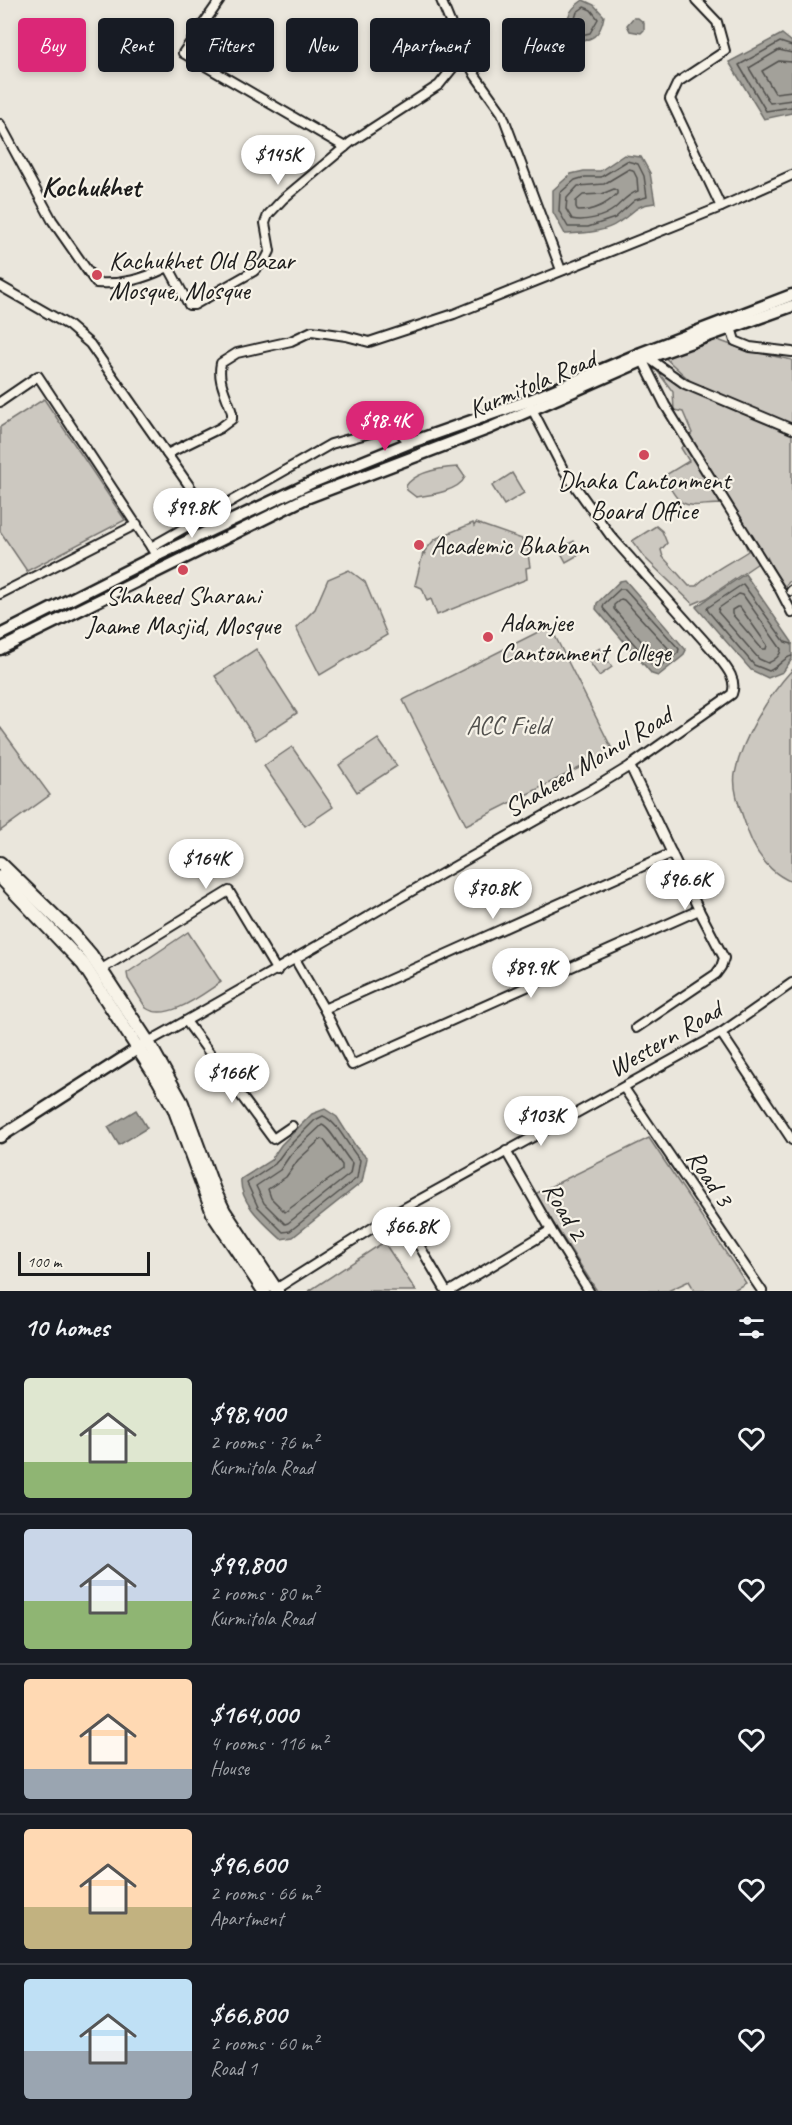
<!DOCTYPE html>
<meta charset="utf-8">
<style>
:root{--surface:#171b24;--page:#242831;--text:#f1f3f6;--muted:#9ea1a6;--line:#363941;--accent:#db2777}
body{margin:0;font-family:Caveat,sans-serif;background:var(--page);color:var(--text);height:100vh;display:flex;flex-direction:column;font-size:22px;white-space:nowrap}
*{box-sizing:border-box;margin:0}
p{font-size:20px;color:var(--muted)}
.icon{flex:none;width:33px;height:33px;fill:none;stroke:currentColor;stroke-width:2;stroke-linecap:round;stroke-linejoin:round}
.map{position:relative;height:1291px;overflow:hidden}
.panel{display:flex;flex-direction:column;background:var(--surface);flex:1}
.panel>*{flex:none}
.hud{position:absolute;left:18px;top:18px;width:756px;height:54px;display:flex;gap:12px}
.scale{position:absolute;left:18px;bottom:15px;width:132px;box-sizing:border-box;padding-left:6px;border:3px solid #1c1c1c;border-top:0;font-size:16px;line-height:21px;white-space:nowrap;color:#1c1c1c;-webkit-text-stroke:4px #f7f3e8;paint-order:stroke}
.price{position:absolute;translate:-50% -51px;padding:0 14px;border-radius:21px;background:#fff;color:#222;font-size:20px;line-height:39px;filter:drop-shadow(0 2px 3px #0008)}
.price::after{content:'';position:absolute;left:50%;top:36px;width:18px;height:14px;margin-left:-9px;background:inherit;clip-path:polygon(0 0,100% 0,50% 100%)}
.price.current{background:var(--accent);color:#fff}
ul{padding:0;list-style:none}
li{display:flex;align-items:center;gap:18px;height:150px;padding:0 24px}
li+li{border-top:2px solid var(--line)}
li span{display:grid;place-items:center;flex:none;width:168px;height:120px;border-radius:6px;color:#555}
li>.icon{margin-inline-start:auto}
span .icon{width:72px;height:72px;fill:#fffc;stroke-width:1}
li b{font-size:26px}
h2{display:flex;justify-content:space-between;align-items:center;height:72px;padding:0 24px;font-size:26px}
.tag{padding:0 21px;border-radius:6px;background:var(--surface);box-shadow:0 3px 9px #0003;font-size:21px;line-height:54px}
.tag.current{background:var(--accent);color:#fff}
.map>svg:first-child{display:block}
.green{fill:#ccc8c0;stroke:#74726e;stroke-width:1.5}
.water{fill:#a3a19a;stroke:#6d6c68;stroke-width:1.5}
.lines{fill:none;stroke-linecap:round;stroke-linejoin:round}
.shore{stroke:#52514e;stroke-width:1.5}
.street-casing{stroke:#1c1c1c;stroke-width:12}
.secondary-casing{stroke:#1c1c1c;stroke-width:15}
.primary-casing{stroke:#1c1c1c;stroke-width:16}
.street{stroke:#f7f3e8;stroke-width:8}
.secondary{stroke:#f7f3e8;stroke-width:10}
.primary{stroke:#f7f3e8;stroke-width:12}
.poi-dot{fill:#d1495b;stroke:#f7f3e8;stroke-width:2}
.labels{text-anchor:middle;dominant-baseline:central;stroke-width:4.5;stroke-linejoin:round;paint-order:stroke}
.poi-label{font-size:26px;fill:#1c1c1c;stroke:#f7f3e8;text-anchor:start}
.street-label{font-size:26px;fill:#1c1c1c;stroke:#f7f3e8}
.park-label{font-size:26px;fill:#51504d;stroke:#f7f3e8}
.quarter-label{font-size:28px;font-weight:bold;fill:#1c1c1c;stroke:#f7f3e8}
</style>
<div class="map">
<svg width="792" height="1291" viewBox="0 0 792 1291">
<rect width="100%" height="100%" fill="#eae6dc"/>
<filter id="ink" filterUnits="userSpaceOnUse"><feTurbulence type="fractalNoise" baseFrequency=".0167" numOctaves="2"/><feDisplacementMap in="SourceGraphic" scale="12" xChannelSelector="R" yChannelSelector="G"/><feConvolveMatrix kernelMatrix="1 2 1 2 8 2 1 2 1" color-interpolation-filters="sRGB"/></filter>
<g filter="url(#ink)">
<g class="green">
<path d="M 715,339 L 745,350 L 792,360 L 792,424 L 784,421 L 777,427 L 792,432 L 792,579 L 785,586 L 780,583 L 767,557 L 707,598 L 693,604 L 644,557 L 632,541 L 656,526 L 662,531 L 667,543 L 661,550 L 663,557 L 689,586 L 696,586 C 711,571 730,563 748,551 L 735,521 L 724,504 C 688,504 682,515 664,476 L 689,461 L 681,448 L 692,433 L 683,412 L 674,410 L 673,392 L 655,368 L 694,393 L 697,391 L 697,387 L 662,355 Z"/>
<polygon points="44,399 125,520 27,571 0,531 0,427"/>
<path d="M 458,467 L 465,477 C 459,491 431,495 416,497 L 407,490 L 406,486 C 416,471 441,468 458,467 Z"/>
<polygon points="512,473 524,493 504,505 492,486"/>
<polygon points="473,523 474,526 476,523 522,539 522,542 526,541 530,567 526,568 527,579 437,615 431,599 427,601 422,588 415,585 423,553 425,554 424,552 435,539 437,540 437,538"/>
<polygon points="574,541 580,554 566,562 559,549"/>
<polygon points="349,570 365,582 387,635 320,675 296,628 315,609 328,579"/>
<polygon points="550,626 613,751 466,825 403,700"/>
<polygon points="600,648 612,667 599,676 586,657"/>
<polygon points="256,649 297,713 256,740 215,676"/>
<path d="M 792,670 L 792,882 C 770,873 756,854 748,832 C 743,815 732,792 735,774 C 741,740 769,695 792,670 Z"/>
<polygon points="0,727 50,795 0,831"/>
<polygon points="378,739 397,766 357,792 339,765"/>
<polygon points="292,747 333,807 305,826 264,766"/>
<path d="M 188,932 L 221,982 C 204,993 167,1023 146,1008 L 128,979 L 127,973 Z"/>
<polygon points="649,1138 746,1283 732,1291 695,1291 689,1281 668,1291 597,1291 535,1194"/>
<polygon points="384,1242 416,1291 309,1291"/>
</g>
<g class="water">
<path d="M 583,0 L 594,5 L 604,16 C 601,35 591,44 572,38 C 564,20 567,11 583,0 Z"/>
<polygon points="633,18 638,18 644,23 644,30 641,33 630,31 627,25"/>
<polygon points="782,34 792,42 792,113 764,119 729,62"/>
<path d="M 624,155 L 641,157 L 650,173 L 655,203 C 632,206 637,211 619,222 C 604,233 583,233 565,234 L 553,212 L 553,190 L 571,174 L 584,171 L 600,171 Z"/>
<polygon points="745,574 792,642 792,659 783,672 768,678 751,670 696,607"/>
<polygon points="625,580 686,650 683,656 658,676 652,674 596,609 597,603 620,581"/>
<path d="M 325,1109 L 337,1117 L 356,1147 L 367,1158 L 362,1182 L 293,1237 L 281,1239 C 265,1224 239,1203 241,1179 L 271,1160 L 281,1145 L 312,1114 Z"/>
<polygon points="136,1110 147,1128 119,1145 108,1127"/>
</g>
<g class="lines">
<g class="shore">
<polygon points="584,7 591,10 598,19 590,33 581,35 576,33 573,25 577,12"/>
<polyline points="792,46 780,42 739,65 766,111 792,107"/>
<polyline points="792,53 779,50 749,68 770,103 792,100"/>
<polyline points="792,62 779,61 762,71 775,93 792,91"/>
<polygon points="627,161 638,164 644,176 647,197 635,200 615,218 588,227 568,227 559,211 560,193 575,180 585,177 601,177"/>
<path d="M 629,169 L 633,170 L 637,178 L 638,191 C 628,194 622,202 614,209 C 604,217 585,222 572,219 L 566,209 L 567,198 L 578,186 L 604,184 Z"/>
<path d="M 614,189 L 617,191 L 617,194 C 607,204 593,211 578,211 L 576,207 L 576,201 L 583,195 L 602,194 Z"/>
<polygon points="620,589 625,589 679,649 678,653 658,668 654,667 603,608 604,604"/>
<path d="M 739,594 L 743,595 L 781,649 C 781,655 774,661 768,663 L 759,659 L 718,612 L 719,608 Z"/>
<polygon points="621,599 624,600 668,648 667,651 659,658 655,657 614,609 614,605"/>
<polygon points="737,607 740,607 767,645 766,649 762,649 732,614 732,610"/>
<path d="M 792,644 L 785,642 L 743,584 L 707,608 L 708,611 L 754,665 L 769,671 C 779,667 784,657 792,656"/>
<path d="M 323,1116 C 338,1122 348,1147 360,1160 L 357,1178 L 290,1231 L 283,1232 L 258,1207 L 247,1183 L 275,1164 L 286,1149 L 315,1120 Z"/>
<path d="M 322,1125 C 331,1128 343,1154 352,1163 L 350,1174 L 288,1223 L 285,1224 L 264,1203 L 256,1186 L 280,1170 L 291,1154 Z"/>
<polygon points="321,1139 324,1140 342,1165 342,1170 285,1212 271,1198 268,1189 286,1177 298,1160"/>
</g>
<g class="street-casing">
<g id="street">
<polyline points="220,0 183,53 345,147"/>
<polyline points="441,0 459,44 475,75 502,113 561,270"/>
<polyline points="696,0 717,22 725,51 678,82 670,99 721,207"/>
<path d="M 0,124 L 52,220 L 96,283 C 122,285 143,279 166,268 L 169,268 L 189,305 L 194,305 L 254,271 L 266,259 L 270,251 L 265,223 L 268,215 L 283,199 L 351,142 L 439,85 L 464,54"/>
<polyline points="0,286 68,325 90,344 209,514"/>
<polyline points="730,324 735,341 750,347 792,352"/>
<polyline points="647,357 685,384 792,429"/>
<polyline points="642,359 665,405 779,588 792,613"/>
<polyline points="0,402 38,376 151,547"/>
<path d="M 167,454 L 220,428 L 232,419 L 232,413 C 227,395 217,382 221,363 L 237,353 L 291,341 L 312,331 L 346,336 L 369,342 L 454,314 L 721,207 L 792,175"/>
<polyline points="156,556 151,547 331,444 395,426 409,443"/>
<polyline points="791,591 792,590"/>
<polyline points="0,594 137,524"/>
<polyline points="630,766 699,910 724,958 721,967 716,974 636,1028"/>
<polyline points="295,959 324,1009 352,1065 699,910"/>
<polyline points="100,970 229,891 277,971"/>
<polyline points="324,1009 672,853"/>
<polyline points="186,1021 273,1139 292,1126"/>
<polyline points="721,1033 792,1140"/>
<path d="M 148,1042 C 298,959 444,870 594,788 L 630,766 L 732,694 C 738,678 724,665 715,653 L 610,535 L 563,469 L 531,407"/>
<polyline points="624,1088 762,1291"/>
<polyline points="506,1151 551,1230 589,1291"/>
<polyline points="399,1211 446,1291"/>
<polyline points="276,1289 399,1211 721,1033 792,983"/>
<polyline points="450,1291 551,1230"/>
</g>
</g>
<g class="secondary-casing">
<g id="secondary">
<polyline points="0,635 156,556 313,482 409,443 528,401 641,353 792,295"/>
<polyline points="0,649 306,498 490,428 658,354 792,306"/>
<polyline points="0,1137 145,1044"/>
</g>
</g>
<g class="primary-casing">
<g id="primary">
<polyline points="0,863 73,934 91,955 148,1042 182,1103 214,1190 224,1211 277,1291"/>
<polyline points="0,877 83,964 159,1081 174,1108 214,1216 264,1291"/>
</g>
</g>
<use href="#street" class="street"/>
<use href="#secondary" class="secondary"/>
<use href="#primary" class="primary"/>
</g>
</g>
<g class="poi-dot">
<circle cx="97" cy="275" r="6"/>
<circle cx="644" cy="455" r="6"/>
<circle cx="419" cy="545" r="6"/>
<circle cx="183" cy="570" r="6"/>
<circle cx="488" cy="637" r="6"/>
</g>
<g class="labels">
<g class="poi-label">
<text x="109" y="260">Kachukhet Old Bazar<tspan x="109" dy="30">Mosque, Mosque</tspan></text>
<text x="644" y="480" text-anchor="middle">Dhaka Cantonment<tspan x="644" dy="30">Board Office</tspan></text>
<text x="431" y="545">Academic Bhaban</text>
<text x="183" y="595" text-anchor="middle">Shaheed Sharani<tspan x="183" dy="30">Jaame Masjid, Mosque</tspan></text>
<text x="500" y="622">Adamjee<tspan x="500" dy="30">Cantonment College</tspan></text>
</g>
<g class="street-label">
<text transform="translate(532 384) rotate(-23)">Kurmitola Road</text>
<text transform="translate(588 762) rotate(-31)">Shaheed Moinul Road</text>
<text transform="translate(665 1039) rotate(-30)">Western Road</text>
<text transform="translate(710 1178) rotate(56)">Road 3</text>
<text transform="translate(565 1211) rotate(60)">Road 2</text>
</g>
<g class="park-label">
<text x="508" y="725">ACC Field</text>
</g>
<g class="quarter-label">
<text x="91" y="186">Kochukhet</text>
</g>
</g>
</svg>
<div class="scale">100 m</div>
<b class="price" style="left:278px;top:186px">$145K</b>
<b class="price current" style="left:385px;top:452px">$98.4K</b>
<b class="price" style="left:192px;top:539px">$99.8K</b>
<b class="price" style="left:206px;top:890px">$164K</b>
<b class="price" style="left:685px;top:911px">$96.6K</b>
<b class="price" style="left:493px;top:920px">$70.8K</b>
<b class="price" style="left:531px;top:999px">$89.9K</b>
<b class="price" style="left:232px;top:1104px">$166K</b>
<b class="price" style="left:541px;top:1147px">$103K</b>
<b class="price" style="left:411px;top:1258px">$66.8K</b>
<div class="hud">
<a class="tag current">Buy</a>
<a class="tag">Rent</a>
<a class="tag">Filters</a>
<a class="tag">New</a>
<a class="tag">Apartment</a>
<a class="tag">House</a>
</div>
</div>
<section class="panel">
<h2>10 homes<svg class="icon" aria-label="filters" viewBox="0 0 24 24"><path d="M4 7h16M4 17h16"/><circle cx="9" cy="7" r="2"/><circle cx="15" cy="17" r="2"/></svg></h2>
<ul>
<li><span style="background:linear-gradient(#dfe7d0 70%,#8fb573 0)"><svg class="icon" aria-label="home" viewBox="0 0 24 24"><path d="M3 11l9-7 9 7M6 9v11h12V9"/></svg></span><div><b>$98,400</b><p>2 rooms · 76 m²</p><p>Kurmitola Road</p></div><svg class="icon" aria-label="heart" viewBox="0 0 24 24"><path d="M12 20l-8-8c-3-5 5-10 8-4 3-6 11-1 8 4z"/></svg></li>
<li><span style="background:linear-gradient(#c9d6e8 60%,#8fb573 0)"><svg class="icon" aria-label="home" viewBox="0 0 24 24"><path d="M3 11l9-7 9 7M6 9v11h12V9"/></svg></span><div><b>$99,800</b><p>2 rooms · 80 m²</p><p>Kurmitola Road</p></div><svg class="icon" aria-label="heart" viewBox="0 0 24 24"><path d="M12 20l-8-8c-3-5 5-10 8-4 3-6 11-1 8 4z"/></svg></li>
<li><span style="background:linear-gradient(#ffd9b3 75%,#9aa5b1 0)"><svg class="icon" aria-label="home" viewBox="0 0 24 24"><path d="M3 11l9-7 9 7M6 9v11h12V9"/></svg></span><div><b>$164,000</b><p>4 rooms · 116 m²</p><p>House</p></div><svg class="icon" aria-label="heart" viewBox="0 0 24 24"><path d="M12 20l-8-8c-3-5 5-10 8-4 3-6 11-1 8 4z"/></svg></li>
<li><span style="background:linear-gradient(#ffd9b3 65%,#c2b280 0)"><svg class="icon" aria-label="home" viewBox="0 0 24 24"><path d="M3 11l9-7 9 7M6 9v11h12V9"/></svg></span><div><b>$96,600</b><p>2 rooms · 66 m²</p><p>Apartment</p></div><svg class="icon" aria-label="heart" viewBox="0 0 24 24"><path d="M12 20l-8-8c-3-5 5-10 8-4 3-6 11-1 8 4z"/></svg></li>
<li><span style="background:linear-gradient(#bfe0f5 60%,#9aa5b1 0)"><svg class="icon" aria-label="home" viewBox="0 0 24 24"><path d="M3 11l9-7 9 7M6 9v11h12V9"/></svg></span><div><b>$66,800</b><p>2 rooms · 60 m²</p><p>Road 1</p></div><svg class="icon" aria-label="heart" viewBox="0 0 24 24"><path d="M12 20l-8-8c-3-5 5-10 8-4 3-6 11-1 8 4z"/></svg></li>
</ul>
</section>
